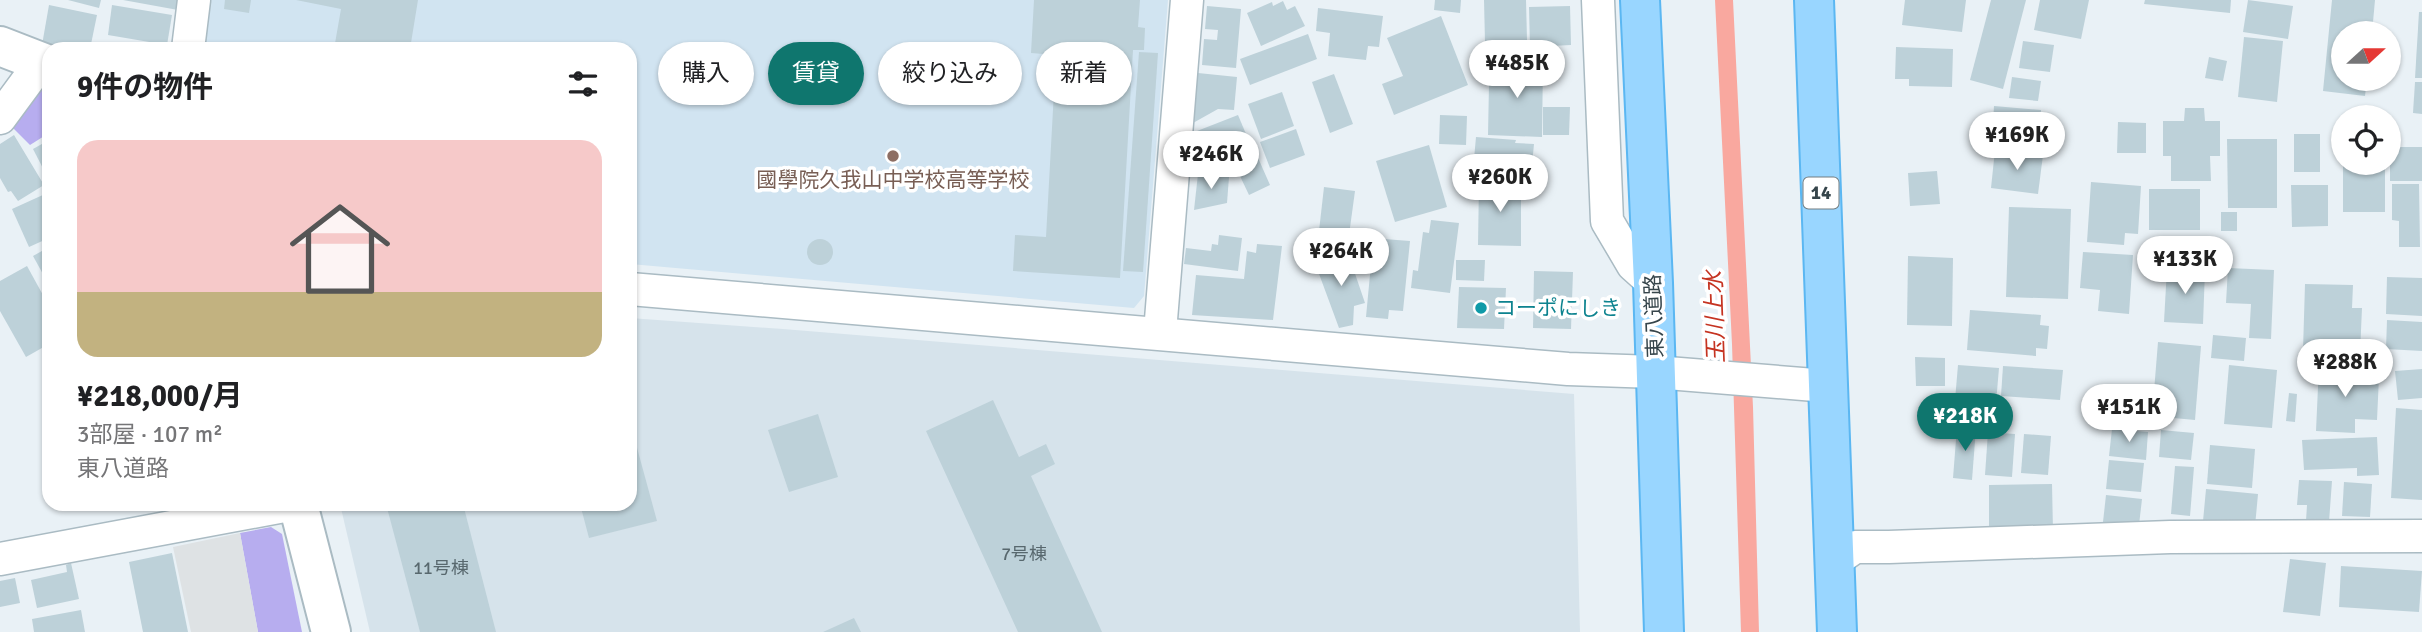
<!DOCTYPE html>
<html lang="ja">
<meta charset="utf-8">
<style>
:root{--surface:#fff;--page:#f6f6f6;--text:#202124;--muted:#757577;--accent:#0f766e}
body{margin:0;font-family:Signika,"Noto Sans JP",sans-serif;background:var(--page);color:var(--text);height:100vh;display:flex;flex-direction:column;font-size:26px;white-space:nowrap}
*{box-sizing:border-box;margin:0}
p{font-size:23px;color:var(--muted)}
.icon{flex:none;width:38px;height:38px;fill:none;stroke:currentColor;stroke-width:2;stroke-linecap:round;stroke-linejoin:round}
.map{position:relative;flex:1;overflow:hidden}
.side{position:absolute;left:42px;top:42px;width:595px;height:469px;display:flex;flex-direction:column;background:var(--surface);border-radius:21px;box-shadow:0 2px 5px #0004}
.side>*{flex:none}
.hud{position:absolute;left:658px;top:42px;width:665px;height:63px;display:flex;gap:14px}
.needle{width:46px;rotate:69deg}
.controls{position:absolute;left:2331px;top:21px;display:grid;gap:14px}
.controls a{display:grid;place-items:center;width:70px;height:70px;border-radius:50%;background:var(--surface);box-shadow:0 2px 5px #0004;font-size:35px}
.price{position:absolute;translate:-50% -60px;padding:0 16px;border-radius:24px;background:#fff;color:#222;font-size:23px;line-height:46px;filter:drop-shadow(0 2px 4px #0008)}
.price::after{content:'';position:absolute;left:50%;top:42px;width:21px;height:16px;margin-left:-10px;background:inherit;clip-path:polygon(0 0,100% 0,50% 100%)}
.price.selected{background:var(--accent);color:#fff}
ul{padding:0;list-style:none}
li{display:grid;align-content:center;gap:14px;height:371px;padding:0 35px}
li span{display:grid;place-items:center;height:217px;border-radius:21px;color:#555}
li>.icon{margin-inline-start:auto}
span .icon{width:126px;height:126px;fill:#fffc;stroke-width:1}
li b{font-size:30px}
h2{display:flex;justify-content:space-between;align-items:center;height:84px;padding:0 35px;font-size:30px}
.tag{padding:0 24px;border-radius:32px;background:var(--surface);box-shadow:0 2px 5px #0004;font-size:24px;line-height:63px}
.tag.selected{background:var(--accent);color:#fff}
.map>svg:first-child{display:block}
.residential{fill:#d6e3eb}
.education{fill:#d1e4f1}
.green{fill:#b7adef}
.parking{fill:#dee2e4}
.water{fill:#f9a89f}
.building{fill:#bdd1d9}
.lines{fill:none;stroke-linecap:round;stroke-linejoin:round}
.minor-casing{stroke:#aabbc3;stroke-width:35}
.tertiary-casing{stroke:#aabbc3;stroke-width:42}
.primary-casing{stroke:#5bb7f2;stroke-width:42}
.minor{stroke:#fff;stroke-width:32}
.tertiary{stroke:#fff;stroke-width:38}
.primary{stroke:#99d6ff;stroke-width:38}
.education-dot{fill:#8d6e63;stroke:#fff;stroke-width:2.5}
.culture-dot{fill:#0f9aa8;stroke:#fff;stroke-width:2.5}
.labels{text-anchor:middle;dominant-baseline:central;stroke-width:7;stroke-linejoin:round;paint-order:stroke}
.number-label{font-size:18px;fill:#58686e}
.shield{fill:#fff;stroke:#727d81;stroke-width:2}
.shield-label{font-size:19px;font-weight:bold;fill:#36454b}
.education-label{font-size:21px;fill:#785e54;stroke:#fff}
.culture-label{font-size:21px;fill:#0d838f;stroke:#fff;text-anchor:start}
.street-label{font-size:21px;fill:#36454b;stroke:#fff}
.water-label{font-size:23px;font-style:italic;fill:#c53321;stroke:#fff}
</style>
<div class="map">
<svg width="2422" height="632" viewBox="0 0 2422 632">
<rect width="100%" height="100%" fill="#e9f1f6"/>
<polygon class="residential" points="630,318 783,329 1574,394 1580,632 370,632 340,504 630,504"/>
<polygon class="education" points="203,0 1168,0 1144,296 1134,308 630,264 630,49 196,49"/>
<g class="green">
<polygon points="42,88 49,93 49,133 30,145 13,128"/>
<polygon points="271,527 282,534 302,632 258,632 240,533"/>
</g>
<polygon class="parking" points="240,533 258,632 191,632 173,547"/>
<polygon class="water" points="1715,0 1733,0 1753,407 1759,632 1741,632 1732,344"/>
<g class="building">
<polygon points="68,0 101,0 99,8"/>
<polygon points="123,0 180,0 178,10"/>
<polygon points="225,0 251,0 249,13 224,9"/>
<polygon points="296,0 418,0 410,49 334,49 341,9"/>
<polygon points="1034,0 1140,0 1138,27 1145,28 1144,50 1133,50 1120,278 1013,271 1015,235 1046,237 1056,55 1031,53"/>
<polygon points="1435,0 1461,0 1460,13 1434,10"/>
<polygon points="1484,0 1526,0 1527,40 1485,42"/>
<polygon points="1905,0 1966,0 1962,32 1902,25"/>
<polygon points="1991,0 2026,0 2003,89 1970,80"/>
<polygon points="2040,0 2089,0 2081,39 2034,30"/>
<polygon points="2145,0 2231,0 2230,13 2144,4"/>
<polygon points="2248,0 2293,6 2288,39 2243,32"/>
<polygon points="2332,0 2375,0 2372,33 2343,33 2343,79 2367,79 2365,96 2323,91"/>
<polygon points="1283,1 1287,10 1295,6 1305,26 1261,46 1247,13 1272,2 1273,6"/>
<polygon points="49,5 97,15 90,49 62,49 42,45"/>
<polygon points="112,5 172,15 167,45 108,35"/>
<polygon points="1207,6 1241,9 1236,68 1202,65 1204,39 1217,40 1218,30 1205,29"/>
<polygon points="1570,6 1571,45 1530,47 1529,7"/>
<polygon points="1318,8 1383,16 1379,47 1368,46 1366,60 1328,56 1330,33 1316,31"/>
<polygon points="2419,12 2422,12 2422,78 2415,78"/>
<polygon points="1441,16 1468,85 1394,115 1382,84 1403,76 1387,38"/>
<polygon points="1308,34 1317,59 1250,85 1240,59"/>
<polygon points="2244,37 2283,41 2277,102 2238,97"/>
<polygon points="2023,41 2054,45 2050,72 2019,68"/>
<polygon points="1896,47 1953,49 1952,87 1909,86 1909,79 1895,79"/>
<polygon points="1139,52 1158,53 1143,272 1123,271"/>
<polygon points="2209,57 2227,61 2223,81 2205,78"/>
<polygon points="1500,61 1543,62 1542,137 1488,135 1489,84 1500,84"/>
<polygon points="1198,73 1237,77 1234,110 1218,109 1193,123"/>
<polygon points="1334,74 1353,124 1330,133 1312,82"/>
<polygon points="2012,77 2041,81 2038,101 2009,98"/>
<polygon points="2415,82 2422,82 2422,114 2413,113"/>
<polygon points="1282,92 1294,126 1261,139 1248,104"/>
<polygon points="1994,106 2041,110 2039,132 2030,144 1992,141"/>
<polygon points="1543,107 1570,107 1569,135 1543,135"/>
<polygon points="2185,108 2204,108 2205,121 2220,121 2220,156 2210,156 2211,181 2171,181 2171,156 2163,156 2163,121 2184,121"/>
<polygon points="1238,115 1246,134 1205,150 1197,131"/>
<polygon points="1440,115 1467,116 1466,145 1439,144"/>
<polygon points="2118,122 2146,123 2146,153 2117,153"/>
<polygon points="1296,129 1305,155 1270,168 1260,142"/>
<rect x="2294" y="134" width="26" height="38"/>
<polygon points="14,135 44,185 18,201 11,191 8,192 0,178 0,144"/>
<polygon points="1476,137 1516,140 1515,143 1534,144 1531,175 1473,170"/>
<polygon points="2227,139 2277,139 2277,208 2228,208"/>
<polygon points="49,140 49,180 33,149"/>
<polygon points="1429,145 1447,207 1395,222 1376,161"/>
<rect x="2390" y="147" width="32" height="34"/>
<polygon points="1995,150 2043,155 2038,194 1991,188"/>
<polygon points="1255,151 1270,185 1249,195 1240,176 1243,174 1236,159"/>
<polygon points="1204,156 1231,158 1229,174 1203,171"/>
<rect x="2343" y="163" width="42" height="49"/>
<polygon points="1937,171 1940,204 1910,206 1908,173"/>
<polygon points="1198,174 1229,177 1227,203 1194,210"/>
<polygon points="1479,181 1521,182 1521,246 1478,245"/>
<polygon points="2091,182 2141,186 2138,234 2125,233 2124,245 2087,242"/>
<polygon points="2392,184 2419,184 2420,247 2399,247 2399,221 2392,220"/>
<polygon points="2291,185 2328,185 2328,226 2292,227"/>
<polygon points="1324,187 1355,191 1349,235 1319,231"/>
<rect x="2149" y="189" width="51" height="41"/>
<polygon points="45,194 49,204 49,238 29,247 12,209"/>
<polygon points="2009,207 2071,209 2068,299 2006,297"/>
<rect x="2221" y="212" width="16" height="19"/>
<polygon points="1431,220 1459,223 1450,293 1411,288 1413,270 1418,271 1423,232 1429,233"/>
<polygon points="1219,235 1242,238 1238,271 1184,264 1186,248 1211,251 1212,244 1218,245"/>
<circle cx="820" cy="252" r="13"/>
<polygon points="1384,239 1410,241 1403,311 1389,310 1388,319 1366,317 1373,243 1384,244"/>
<polygon points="1257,244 1282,246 1273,320 1192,315 1196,275 1244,279 1247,251 1256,253"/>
<polygon points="49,247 49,285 33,256"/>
<polygon points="2083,252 2133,255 2129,314 2098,311 2100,290 2080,288"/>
<polygon points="1348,253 1365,303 1354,306 1353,325 1339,328 1315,263"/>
<polygon points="1908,256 1953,258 1952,326 1907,325"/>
<polygon points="1456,260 1485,260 1484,281 1456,280"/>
<polygon points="27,266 49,306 49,344 26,357 0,311 0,281"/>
<polygon points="2167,268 2205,270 2203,324 2164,322"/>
<polygon points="2228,268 2274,270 2271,339 2249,338 2251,304 2226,303"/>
<polygon points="1534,271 1573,272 1571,329 1533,328"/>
<polygon points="2387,277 2422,278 2422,316 2386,314"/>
<polygon points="2305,284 2353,285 2352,308 2362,308 2360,353 2303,350"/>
<polygon points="1459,287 1506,288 1504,329 1457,328"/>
<polygon points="1970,310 2041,315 2040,325 2049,326 2047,349 2036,348 2036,356 1967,350"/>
<polygon points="2387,320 2422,322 2422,351 2386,349"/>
<polygon points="2213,335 2246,338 2244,361 2211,358"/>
<polygon points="2158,342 2201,346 2195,420 2152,416"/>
<polygon points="1915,357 1945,358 1945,386 1916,386"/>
<polygon points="2364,363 2382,364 2381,372 2364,371"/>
<polygon points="1958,365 1999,368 1996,403 1955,400"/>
<polygon points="2229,365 2277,370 2272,428 2224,424"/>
<polygon points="2319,365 2352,367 2351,376 2379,377 2377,420 2355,419 2355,433 2316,431"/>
<polygon points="2003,366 2063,370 2060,400 2001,396"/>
<polygon points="2422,369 2422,398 2398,400 2395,371"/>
<polygon points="2289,393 2297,394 2295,422 2286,421"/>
<polygon points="993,400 1019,457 1046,444 1055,464 1031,476 1102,632 1018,632 926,431"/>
<polygon points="2396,408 2422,410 2422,500 2391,498"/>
<polygon points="818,414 838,477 789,492 768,430"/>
<polygon points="630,422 657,521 589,538 580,504 630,504"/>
<polygon points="1957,427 1976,428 1972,480 1953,478"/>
<polygon points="2112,429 2148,432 2146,460 2109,456"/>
<polygon points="2161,430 2194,433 2191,460 2159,457"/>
<polygon points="1988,432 2015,434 2012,477 1985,475"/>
<polygon points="2024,434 2051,436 2048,475 2021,473"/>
<polygon points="2377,437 2379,475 2357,476 2357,468 2304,470 2302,440"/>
<polygon points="2210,445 2255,449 2252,488 2207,484"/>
<polygon points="2109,460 2144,463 2141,492 2106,489"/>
<polygon points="2175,466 2194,467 2190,516 2171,514"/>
<polygon points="2299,480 2332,481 2329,522 2306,521 2307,505 2297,505"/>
<polygon points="2344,482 2372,484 2370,517 2342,516"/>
<polygon points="2052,484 2053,531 1989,531 1989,485"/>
<polygon points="2206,489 2258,494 2255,526 2203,521"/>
<polygon points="2106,495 2142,499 2139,525 2103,522"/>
<polygon points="386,504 463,504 496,632 420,632"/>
<polygon points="172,553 188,632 143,632 129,562"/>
<polygon points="2290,559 2326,563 2320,616 2283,612"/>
<polygon points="71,563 79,599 37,608 31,580 67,572 66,565"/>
<polygon points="2341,566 2422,571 2419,612 2339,607"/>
<polygon points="15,578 20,603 0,607 0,581"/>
<polygon points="81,610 85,632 34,632 32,619"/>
<polygon points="854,618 861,632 823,632"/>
</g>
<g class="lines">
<g class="minor-casing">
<g id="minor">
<polyline points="1598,0 1607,221 1633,265 1653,283"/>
<polyline points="188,49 194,0"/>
<polyline points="0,118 42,61"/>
<polyline points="630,289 1568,369 1655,372 1827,386"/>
<polyline points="1160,332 1187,0"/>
<polyline points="0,559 295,504"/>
<polyline points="1835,561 1855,547 1889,547 2170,537 2422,536"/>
</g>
</g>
<g class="tertiary-casing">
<g id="tertiary">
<polyline points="0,46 49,65"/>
<polyline points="298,504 331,632"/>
</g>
</g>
<g class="primary-casing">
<g id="primary">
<polyline points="1640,0 1653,283 1664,632"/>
<polyline points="1814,0 1837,632"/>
</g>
</g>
<use href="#minor" class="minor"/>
<use href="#tertiary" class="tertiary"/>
<use href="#primary" class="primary"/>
</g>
<circle class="education-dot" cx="893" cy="156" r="7"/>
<circle class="culture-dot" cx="1481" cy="308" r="7"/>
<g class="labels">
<g class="number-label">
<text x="1024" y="554">7号棟</text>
<text x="441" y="568">11号棟</text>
</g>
<rect class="shield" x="1803.5" y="177.5" width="35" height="31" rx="5"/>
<g class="shield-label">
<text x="1821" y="193">14</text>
</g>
<g class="education-label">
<text x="893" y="180">國學院久我山中学校高等学校</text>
</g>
<g class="culture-label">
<text x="1495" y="308">コーポにしき</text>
</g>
<g class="street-label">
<text transform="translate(1654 316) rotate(-92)">東八道路</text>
</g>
<g class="water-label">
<text transform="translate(1715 317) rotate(-92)">玉川上水</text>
</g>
</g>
</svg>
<div class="controls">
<a><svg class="needle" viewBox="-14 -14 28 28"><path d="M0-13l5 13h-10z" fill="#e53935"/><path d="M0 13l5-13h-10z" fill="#757577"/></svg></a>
<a><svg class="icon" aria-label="locate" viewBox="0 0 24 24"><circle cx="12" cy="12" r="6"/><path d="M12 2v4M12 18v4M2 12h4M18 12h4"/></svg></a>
</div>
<b class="price" style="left:1517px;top:100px">¥485K</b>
<b class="price" style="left:2017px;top:172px">¥169K</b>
<b class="price" style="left:1211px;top:191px">¥246K</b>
<b class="price" style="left:1500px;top:214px">¥260K</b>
<b class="price" style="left:1341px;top:288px">¥264K</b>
<b class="price" style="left:2185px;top:296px">¥133K</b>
<b class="price" style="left:2345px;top:399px">¥288K</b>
<b class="price" style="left:2129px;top:444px">¥151K</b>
<b class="price selected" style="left:1965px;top:453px">¥218K</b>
<div class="hud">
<a class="tag">購入</a>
<a class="tag selected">賃貸</a>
<a class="tag">絞り込み</a>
<a class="tag">新着</a>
</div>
<section class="side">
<h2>9件の物件<svg class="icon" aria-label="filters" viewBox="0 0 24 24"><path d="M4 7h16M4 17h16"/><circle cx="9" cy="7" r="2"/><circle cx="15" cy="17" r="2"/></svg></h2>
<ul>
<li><span style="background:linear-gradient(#f6c9c9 70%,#c2b280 0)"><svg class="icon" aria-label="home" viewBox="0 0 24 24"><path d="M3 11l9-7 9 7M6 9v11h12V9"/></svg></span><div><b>¥218,000/月</b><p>3部屋 · 107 m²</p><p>東八道路</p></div></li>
</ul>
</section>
</div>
